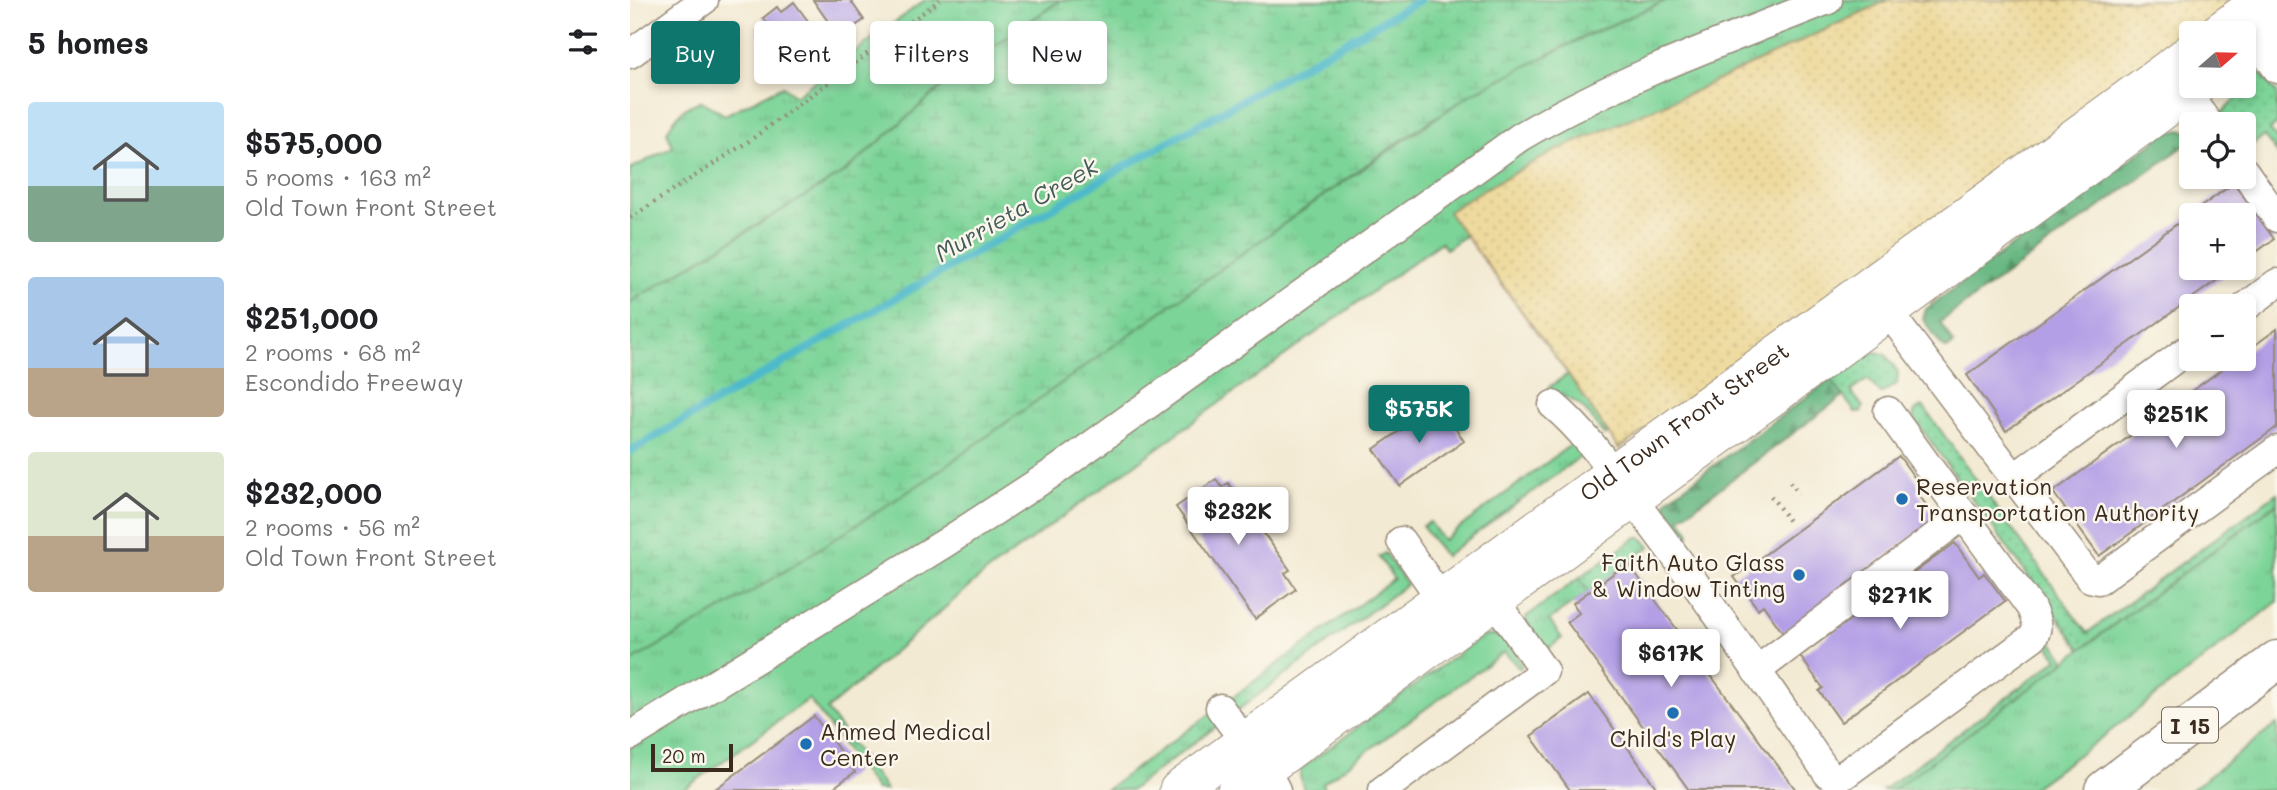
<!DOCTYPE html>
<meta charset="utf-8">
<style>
:root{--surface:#fff;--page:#f6f6f6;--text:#202124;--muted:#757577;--accent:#0f766e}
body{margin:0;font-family:Mali,sans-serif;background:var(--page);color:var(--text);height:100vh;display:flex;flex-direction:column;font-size:26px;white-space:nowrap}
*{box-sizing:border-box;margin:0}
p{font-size:23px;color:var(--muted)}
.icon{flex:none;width:38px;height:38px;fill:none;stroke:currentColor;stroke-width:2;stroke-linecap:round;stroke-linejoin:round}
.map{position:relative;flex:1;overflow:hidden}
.side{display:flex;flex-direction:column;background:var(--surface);width:630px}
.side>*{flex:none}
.top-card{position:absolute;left:21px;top:21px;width:665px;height:63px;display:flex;gap:14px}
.needle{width:46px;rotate:70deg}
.tools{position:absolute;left:1549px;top:21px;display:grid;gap:14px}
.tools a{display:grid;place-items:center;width:77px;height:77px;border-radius:7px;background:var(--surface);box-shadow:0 4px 10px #0003;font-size:35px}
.scale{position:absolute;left:21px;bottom:18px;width:82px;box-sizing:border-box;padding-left:7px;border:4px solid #3b2a1e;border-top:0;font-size:19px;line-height:24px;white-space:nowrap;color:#3b2a1e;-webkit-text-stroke:5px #fbf7ec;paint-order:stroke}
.price{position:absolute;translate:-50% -60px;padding:0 16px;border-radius:7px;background:#fff;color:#222;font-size:23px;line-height:46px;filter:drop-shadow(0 2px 4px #0008)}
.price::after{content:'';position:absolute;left:50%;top:42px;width:21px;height:16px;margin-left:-10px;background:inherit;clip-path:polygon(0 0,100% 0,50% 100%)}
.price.on{background:var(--accent);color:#fff}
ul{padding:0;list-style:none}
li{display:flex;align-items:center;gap:21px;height:175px;padding:0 28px}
li span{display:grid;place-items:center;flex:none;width:196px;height:140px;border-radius:7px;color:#555}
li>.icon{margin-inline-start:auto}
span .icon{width:84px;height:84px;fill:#fffc;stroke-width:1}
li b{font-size:30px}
h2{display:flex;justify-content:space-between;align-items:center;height:84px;padding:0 28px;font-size:30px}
.chip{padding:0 24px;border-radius:7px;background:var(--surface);box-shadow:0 4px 10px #0003;font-size:24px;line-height:63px}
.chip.on{background:var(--accent);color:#fff}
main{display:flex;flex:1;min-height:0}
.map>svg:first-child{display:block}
.grass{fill:url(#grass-tufts);stroke:#5c7f5b;stroke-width:2}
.forest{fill:url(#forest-firs);stroke:#50704f;stroke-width:2}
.wetland{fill:url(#wetland-marsh);stroke:#5c7f5b;stroke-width:2}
.sand{fill:url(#sand-dots);stroke:#94825e;stroke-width:2}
.garden{fill:url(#garden-dots);stroke:#5c7f5b;stroke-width:2}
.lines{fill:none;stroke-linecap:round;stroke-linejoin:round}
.stream{stroke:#4eb9ca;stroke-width:8}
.building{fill:#b39fe6}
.minor-casing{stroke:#978a78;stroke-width:31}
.major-casing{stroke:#978a78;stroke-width:39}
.highway-casing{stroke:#978a78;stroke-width:41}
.path{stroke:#978a78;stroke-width:4.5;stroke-dasharray:2 5;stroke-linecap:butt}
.minor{stroke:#fff;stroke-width:28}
.major{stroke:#fff;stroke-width:37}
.highway{stroke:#fff;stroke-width:38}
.poi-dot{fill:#1f6fb2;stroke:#fbf7ec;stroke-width:2.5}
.labels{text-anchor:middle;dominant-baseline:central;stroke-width:5;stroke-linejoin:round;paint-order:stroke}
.shield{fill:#fbf7ec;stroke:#75685c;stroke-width:2}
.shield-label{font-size:21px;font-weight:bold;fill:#3b2a1e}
.street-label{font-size:23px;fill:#3b2a1e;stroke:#fbf7ec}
.poi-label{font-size:23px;fill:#3b2a1e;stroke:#fbf7ec;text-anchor:start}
.water-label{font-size:24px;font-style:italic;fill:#425c5a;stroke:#fbf7ec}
</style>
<main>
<section class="side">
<h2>5 homes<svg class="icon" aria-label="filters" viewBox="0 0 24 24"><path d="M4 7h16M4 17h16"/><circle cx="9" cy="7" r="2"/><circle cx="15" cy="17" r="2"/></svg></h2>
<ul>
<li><span style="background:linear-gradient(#bfe0f5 60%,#7fa58c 0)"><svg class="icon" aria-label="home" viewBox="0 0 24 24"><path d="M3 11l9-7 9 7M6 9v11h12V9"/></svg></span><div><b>$575,000</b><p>5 rooms · 163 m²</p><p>Old Town Front Street</p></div></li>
<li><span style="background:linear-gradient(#a9c7e8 65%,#b9a48a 0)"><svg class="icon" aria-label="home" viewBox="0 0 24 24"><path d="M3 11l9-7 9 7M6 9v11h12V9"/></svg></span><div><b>$251,000</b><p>2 rooms · 68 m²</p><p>Escondido Freeway</p></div></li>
<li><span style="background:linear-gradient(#dfe7d0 60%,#b9a48a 0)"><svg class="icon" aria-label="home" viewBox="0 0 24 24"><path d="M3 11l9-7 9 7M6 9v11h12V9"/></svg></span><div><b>$232,000</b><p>2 rooms · 56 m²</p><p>Old Town Front Street</p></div></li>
</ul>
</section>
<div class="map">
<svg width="1647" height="790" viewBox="0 0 1647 790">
<defs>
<pattern id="grass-tufts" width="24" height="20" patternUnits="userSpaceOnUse" patternTransform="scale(1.75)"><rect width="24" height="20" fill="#7cd498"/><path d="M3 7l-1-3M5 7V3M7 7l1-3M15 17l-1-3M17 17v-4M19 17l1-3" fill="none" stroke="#6cb683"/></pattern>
<pattern id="forest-firs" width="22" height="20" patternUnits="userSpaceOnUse" patternTransform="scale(1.75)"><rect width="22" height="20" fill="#65b680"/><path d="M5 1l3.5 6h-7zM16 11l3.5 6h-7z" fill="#549468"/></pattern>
<pattern id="wetland-marsh" width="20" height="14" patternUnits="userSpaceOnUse" patternTransform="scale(1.75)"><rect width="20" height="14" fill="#7cd498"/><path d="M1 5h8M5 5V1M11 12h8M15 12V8" fill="none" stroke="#6cb683"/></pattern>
<pattern id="sand-dots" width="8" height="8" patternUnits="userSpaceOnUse" patternTransform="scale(1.75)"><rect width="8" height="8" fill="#eeda9e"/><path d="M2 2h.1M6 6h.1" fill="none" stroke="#cdbb88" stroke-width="1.8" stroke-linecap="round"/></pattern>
<pattern id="garden-dots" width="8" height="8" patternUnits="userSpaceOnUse" patternTransform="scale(1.75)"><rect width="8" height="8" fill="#7cd498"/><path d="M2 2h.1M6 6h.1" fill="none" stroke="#6cb683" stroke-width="1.8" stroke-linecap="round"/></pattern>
</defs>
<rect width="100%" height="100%" fill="#fbf7ec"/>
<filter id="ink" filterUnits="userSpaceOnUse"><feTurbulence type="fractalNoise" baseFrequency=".0143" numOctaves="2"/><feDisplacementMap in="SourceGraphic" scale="14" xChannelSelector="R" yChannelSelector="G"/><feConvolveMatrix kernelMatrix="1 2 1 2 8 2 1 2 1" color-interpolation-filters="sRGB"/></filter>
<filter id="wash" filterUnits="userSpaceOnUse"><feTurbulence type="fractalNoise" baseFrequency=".00686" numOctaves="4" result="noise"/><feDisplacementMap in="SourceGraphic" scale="28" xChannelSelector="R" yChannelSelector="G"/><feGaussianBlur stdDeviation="1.57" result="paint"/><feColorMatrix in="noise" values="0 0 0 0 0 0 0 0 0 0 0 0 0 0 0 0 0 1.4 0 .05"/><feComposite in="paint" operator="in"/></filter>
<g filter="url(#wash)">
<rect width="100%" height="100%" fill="#f3ead3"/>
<g class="grass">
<path d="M 295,0 L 430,0 L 333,68 L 215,172 L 0,302 L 0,169 L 43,147 L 37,132 C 46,115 54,106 72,101 L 95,115 L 153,86 L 165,96 Z"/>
<polygon points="1037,0 1258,0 1063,92 927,150 856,188 819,211 836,235 816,249 811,242 355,573 197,710 256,790 246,790 179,699 53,790 0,790 0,662 133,585 842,93 954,37"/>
<path d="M 938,374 L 978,433 L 975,436 C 955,411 953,399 919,393 L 918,388 Z"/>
<polygon points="943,443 954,454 815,556 792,526 800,522 813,540"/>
<polygon points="1647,503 1647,602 1474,736 1400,790 1263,790"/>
<polygon points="755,553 777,584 501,790 476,790 764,579 749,557"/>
<polygon points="949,578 959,592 919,620 932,638 919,648 914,646 896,621 896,617"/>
<path d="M 868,635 C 879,642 887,654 892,666 L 890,669 L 874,652 L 693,783 L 693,790 L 674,790 L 670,776 L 672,768 L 852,636 Z"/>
<polygon points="1647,724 1647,790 1561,790"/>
</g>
<g class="forest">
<polygon points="1552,130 1561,132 1561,143 1560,142 1310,322 1324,344 1317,349 1311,345 1293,319 1296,309 1536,133"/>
<polygon points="1201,379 1213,396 1050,518 1060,533 1059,536 1053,535 1035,509 1037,500"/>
</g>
<polygon class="wetland" points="431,0 1037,0 954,37 842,93 757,150 296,480 133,585 0,662 0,302 215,172 333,68"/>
<polygon class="sand" points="1258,0 1607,0 989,449 938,374 818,212 856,188 927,150 1063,92"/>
<g class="garden">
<path d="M 1625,71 L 1631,74 L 1647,93 L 1647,124 L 1640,130 L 1647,139 L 1647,153 L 1634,136 L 1614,151 L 1614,124 L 1595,124 L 1589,115 C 1598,108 1603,100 1613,93 L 1607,86 L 1614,86 L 1614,76 Z"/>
<polygon points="1247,352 1256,355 1268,372 1267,384 1252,393 1249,392 1238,379 1221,391 1233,407 1231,412 1225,412 1201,379 1234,355"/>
<polygon points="1293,406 1457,633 1647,493 1647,503 1451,649 1283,417 1285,411"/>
<polygon points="1007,537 1012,538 1020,547 959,592 949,578"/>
<polygon points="1419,641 1422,641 1436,661 1263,790 1253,790 1428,659 1418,645"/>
</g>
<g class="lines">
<polyline class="stream" points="0,451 490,169 790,0"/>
</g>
<g id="blocks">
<g class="building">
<polygon points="183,0 220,0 234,20 209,37"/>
<polygon points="164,2 195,44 165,67 146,43 140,48 127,31 137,23 133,18 147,7 151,12"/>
<polygon points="1604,183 1644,239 1614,261 1614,215 1561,215 1561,268 1604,268 1376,431 1337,375"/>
<polygon points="1647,329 1647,427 1469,556 1423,492 1606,359 1614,359 1614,353"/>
<polygon points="808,404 834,441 770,486 744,449"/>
<polygon points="1269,456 1292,488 1287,492 1306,519 1153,633 1133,605 1128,609 1104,577"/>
<polygon points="586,479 592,487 598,483 660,570 655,573 666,589 625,619 546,507"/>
<polygon points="1325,543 1349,577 1354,573 1375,601 1211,722 1189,691 1193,688 1170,656"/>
<polygon points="998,563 1085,681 1166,790 1059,790 937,622 949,613 943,603"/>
<polygon points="959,694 1028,790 940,790 901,736"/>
<polygon points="184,716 225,772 200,790 84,790"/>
</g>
</g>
</g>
<g filter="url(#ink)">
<use href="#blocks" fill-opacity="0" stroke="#978a78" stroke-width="2"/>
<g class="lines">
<g class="minor-casing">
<g id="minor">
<polyline points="1615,26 1647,69"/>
<polyline points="0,54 74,0"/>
<polyline points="1546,80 1579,124"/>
<polyline points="1614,171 1647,218"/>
<polyline points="1614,308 1647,283"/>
<polyline points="1259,313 1460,578 1469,580 1647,450"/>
<path d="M 923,405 C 958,434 984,475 1012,512 C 1077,597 1137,686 1198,774 L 1206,777 L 1214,775 L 1403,637 C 1410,627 1405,618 1401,608 L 1258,411"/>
<polyline points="1384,478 1561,347"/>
<polyline points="771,541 822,615"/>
<polyline points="1126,671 1334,515"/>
<polyline points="590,708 635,769 646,790"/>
<path d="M 0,736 L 315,543 L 427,470 L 890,137 C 988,79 1092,42 1198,0"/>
<polyline points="753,790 914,671 853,584"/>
</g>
</g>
<g class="major-casing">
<g id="major">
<polyline points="1587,33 1632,0"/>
<polyline points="1614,52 1647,27"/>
<path id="s1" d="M 548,790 L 1561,52"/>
<polyline points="606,790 1567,86"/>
</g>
</g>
<g class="highway-casing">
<polyline id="highway" points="1474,790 1647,660"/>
</g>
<g class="path">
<polyline points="0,218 119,141 310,0"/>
<polyline points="1160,482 1169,493"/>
<polyline points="1141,496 1161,524"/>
</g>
<use href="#minor" class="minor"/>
<use href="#major" class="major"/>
<use href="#highway" class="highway"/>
</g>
</g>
<g class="poi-dot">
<circle cx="1272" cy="499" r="7"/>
<circle cx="1169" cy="575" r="7"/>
<circle cx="1043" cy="713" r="7"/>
<circle cx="176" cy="744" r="7"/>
</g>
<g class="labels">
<rect class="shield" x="1532" y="707.5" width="56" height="35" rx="5"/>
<g class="shield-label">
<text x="1560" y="725">I 15</text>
</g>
<g class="street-label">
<text stroke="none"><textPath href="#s1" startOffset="626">Old Town Front Street</textPath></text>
</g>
<g class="poi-label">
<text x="1286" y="486">Reservation<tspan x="1286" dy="26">Transportation Authority</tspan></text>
<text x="1155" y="562" text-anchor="end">Faith Auto Glass<tspan x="1155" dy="26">&amp; Window Tinting</tspan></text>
<text x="190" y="731">Ahmed Medical<tspan x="190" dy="26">Center</tspan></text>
<text x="1043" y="738" text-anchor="middle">Child's Play</text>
</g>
<g class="water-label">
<text transform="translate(386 209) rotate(-30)">Murrieta Creek</text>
</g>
</g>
</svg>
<div class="tools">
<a><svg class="needle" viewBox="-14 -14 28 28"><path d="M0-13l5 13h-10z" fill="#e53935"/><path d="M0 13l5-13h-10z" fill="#757577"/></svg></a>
<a><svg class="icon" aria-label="locate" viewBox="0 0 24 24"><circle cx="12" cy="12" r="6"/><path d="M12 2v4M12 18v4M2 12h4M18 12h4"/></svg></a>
<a>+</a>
<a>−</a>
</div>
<div class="scale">20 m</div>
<b class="price on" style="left:789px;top:445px">$575K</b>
<b class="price" style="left:1546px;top:450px">$251K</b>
<b class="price" style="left:608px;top:547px">$232K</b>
<b class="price" style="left:1270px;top:631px">$271K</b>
<b class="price" style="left:1041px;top:689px">$617K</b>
<div class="top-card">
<a class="chip on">Buy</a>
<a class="chip">Rent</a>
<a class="chip">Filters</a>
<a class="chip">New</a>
</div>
</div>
</main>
